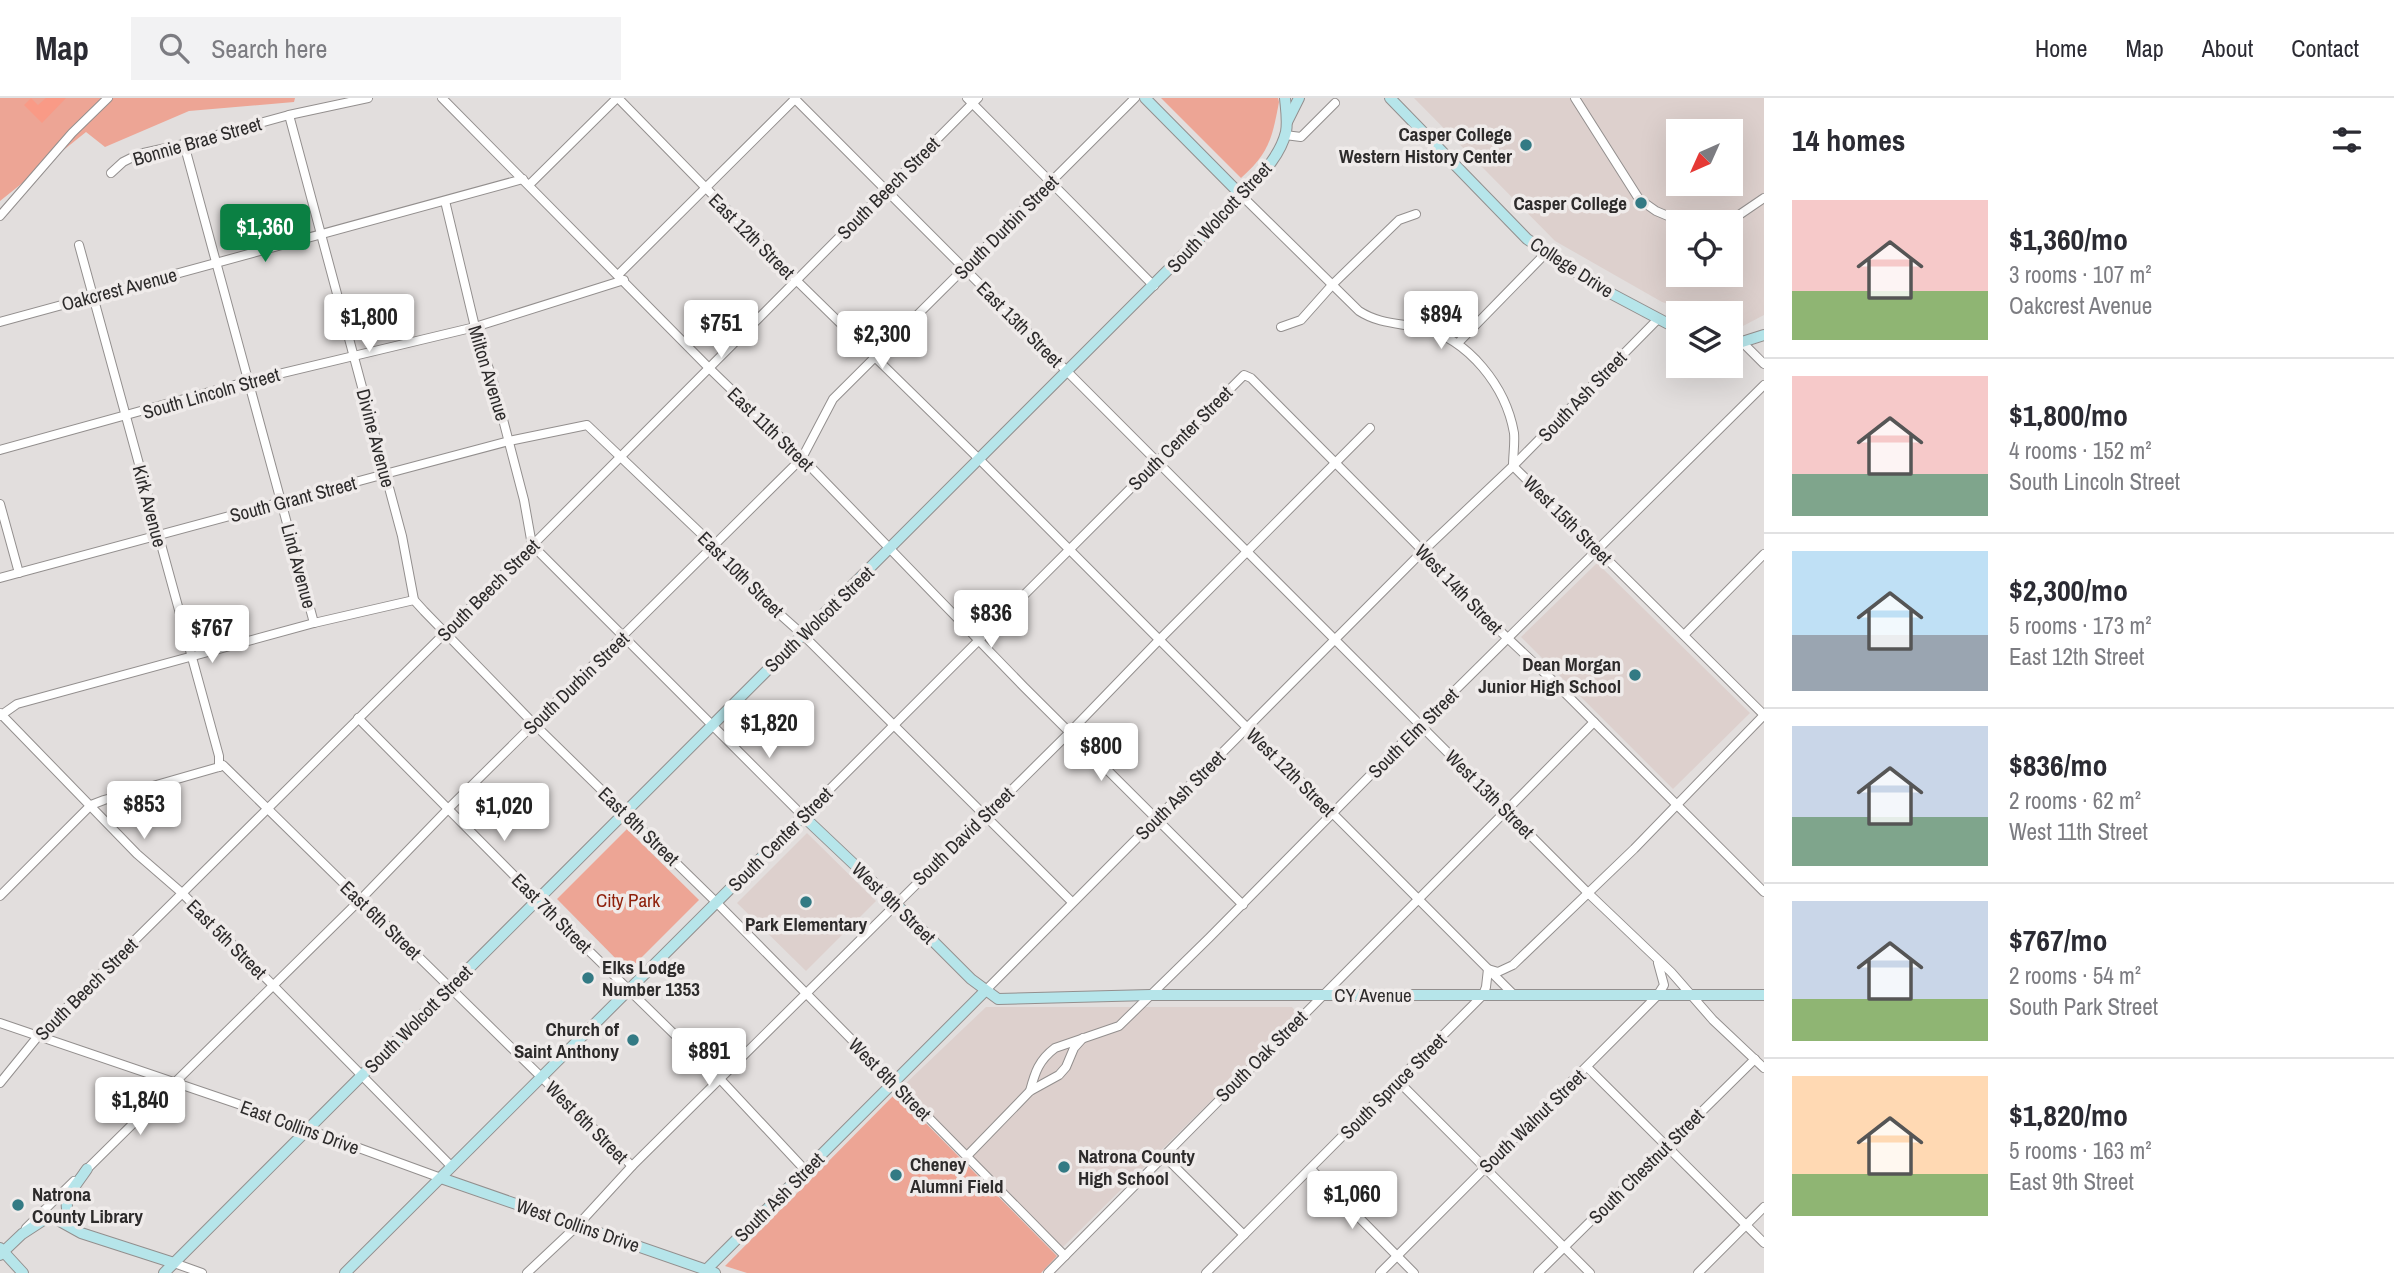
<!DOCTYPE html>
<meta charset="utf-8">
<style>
:root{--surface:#fff;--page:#f2f2f3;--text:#2b2b33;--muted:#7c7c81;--line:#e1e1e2;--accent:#0b8043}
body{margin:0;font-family:"Archivo Narrow",sans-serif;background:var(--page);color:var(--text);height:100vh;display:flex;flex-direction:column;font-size:26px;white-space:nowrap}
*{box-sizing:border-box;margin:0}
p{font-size:23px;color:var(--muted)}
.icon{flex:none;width:38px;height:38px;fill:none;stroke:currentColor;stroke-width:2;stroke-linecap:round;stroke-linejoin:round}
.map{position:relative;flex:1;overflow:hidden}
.drawer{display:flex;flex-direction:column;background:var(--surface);width:630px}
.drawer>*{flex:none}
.needle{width:46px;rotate:225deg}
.fabs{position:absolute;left:1666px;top:21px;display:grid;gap:14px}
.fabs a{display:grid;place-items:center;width:77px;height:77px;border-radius:0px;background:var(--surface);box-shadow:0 7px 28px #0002;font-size:35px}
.price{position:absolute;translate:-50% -60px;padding:0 16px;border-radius:7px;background:#fff;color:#222;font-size:23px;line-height:46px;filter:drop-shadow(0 2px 4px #0008)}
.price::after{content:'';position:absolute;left:50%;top:42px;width:21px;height:16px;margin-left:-10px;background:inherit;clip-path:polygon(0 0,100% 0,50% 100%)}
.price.current{background:var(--accent);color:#fff}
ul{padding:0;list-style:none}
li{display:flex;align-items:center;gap:21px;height:175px;padding:0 28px}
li+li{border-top:2px solid var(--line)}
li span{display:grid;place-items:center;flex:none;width:196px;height:140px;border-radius:0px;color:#555}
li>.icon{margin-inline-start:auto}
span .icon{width:84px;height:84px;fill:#fffc;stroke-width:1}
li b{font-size:30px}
h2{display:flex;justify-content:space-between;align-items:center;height:84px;padding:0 28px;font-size:30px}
header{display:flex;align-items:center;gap:42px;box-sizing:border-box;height:98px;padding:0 35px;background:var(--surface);border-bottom:2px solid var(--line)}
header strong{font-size:33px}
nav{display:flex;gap:38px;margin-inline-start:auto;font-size:24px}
.search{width:490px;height:63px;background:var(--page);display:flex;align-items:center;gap:18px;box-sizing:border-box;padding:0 24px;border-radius:0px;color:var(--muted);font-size:26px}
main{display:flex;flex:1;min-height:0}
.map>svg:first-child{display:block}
.built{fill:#ddd0cd;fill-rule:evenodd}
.green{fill:#eda595}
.water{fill:#f99a86}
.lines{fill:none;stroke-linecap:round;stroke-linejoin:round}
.street-casing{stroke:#938f8e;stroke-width:10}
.secondary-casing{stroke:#938f8e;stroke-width:12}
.street{stroke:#fff;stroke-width:8}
.secondary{stroke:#b6e5ea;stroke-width:10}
.poi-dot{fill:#337a84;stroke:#efebea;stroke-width:2.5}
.labels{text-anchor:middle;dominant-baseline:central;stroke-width:7;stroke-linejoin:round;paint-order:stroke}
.poi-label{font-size:19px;font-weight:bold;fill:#2d2b2b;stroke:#efebea;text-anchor:end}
.street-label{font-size:19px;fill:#2d2b2b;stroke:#efebea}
.park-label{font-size:19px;fill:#8f210c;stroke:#efebea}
</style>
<header>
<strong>Map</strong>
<div class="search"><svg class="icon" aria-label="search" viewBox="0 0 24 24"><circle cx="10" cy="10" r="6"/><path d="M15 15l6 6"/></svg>Search here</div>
<nav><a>Home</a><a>Map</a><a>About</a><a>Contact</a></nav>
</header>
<main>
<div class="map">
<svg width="1764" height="1175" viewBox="0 0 1764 1175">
<rect width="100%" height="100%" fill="#e2dedd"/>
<g class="built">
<path d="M 1414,0 L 1764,0 L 1764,217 L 1741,229 L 1731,226 L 1731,215 L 1697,215 L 1662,204 L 1555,143 ZM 1678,33 L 1731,33 L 1731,86 L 1678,86 ZM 1678,124 L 1731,124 L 1731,177 L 1678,177 Z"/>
<polygon points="1597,465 1750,615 1673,691 1521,539"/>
<polygon points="807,735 876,803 806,873 737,805"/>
<polygon points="986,909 1292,909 1297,915 1297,918 1063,1149 903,988"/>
</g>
<g class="green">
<polygon points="0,0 295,0 294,4 189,13 105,49 86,34 0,103"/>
<path d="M 1161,0 L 1278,0 L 1279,4 C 1272,41 1269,55 1241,80 Z"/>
<polygon points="627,731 699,802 628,873 557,801"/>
<polygon points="896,995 1057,1158 1041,1175 747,1175 725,1168"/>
</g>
<polygon class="water" points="31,0 38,7 46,0 66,0 42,25 24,7"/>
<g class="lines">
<g class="street-casing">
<g id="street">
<polyline points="442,0 709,270 802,360 1024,589 1243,807"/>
<polyline points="618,0 796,182 978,360 1514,897"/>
<polyline points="794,0 1588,795 1671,874 1713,922 1764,970"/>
<polyline points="967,0 1154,188"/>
<polyline points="1575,0 1639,101 1656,113 1675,121 1692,124"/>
<polyline points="289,17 402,438 414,502 424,513 534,626 716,804 1065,1158"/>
<polyline points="1285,37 1301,39 1335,5"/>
<polyline points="184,46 314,525"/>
<polyline points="111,75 123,64 139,56 184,46 289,17 368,0"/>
<polyline points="529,87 617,0"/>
<path d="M 1242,98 L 1359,213 C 1379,226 1399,225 1422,230 C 1469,241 1506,289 1514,335 C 1515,345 1513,357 1513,368 L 1764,617"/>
<polyline points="445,103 475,229 493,283 524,402 532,447"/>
<polyline points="0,118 72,35 108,0"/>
<polyline points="1712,124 1739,117 1764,100"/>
<polyline points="79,147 219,658 219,669"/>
<polyline points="618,177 796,0"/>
<polyline points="0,224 523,81"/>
<polyline points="1281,229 1301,222 1333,186 1399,122 1416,116"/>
<polyline points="1742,244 1764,266"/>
<polyline points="1458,245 1546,155"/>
<polyline points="0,352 249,283 475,229 624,182"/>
<polyline points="0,406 19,475"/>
<polyline points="532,447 803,718 1244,277 1251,280 1423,453 1465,500 1552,582 1764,794"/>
<polyline points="0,480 385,376 509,343 587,327 713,447 755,494 802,536 1072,804"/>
<polyline points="1684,537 1764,456"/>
<polyline points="0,615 137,756 182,795 452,1069"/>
<polyline points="0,618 17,606 314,525 414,502"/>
<polyline points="358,620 582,846 720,981 806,1073"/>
<polyline points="219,669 223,667 632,1068"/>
<polyline points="0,798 91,707 104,702 219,669"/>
<polyline points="985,893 1423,453 1513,368 1658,221"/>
<polyline points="0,925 244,1008 441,1080"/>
<polyline points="1587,969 1764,1145"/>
<polyline points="1398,983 1590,1175"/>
<polyline points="0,985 39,937 445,535 978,0"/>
<path d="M 1030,993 C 1035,974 1039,962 1055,950 L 1119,928 L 1209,840 L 1421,626 L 1764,287"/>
<polyline points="1163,1057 1244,1137"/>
<polyline points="967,1058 1030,993 1059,977 1066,969 1074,950 1083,940"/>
<polyline points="1311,1071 1414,1175"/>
<polyline points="84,1074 360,802 449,710 802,360 833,301 1135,0"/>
<polyline points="26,1130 74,1083"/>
<polyline points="174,1165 202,1175"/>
<polyline points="527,1175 577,1128 632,1068 1070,634 1159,542 1370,330"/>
<polyline points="1048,1175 1594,624"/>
<polyline points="1206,1175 1483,897 1486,889 1488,871 1498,874 1513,867 1634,751 1764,617"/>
<polyline points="1380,1175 1657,898 1664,887 1658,865"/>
<polyline points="1538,1175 1755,961"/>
<polyline points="1698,1175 1764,1109"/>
</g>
</g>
<g class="secondary-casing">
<g id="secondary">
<polyline points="1145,0 1242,98"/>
<polyline points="1390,0 1527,141 1595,187 1678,231"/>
<polyline points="1287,24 1299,0"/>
<polyline points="1731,245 1742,244 1764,237"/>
<polyline points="441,1080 715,1175"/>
<path d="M 77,1130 C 56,1104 71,1095 87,1071"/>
<polyline points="0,1150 23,1175"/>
<polyline points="0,1157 22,1136 45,1121 54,1120 81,1135 174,1165"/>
<polyline points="706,1172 985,893"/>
<path d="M 164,1175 L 1242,98 C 1259,79 1280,59 1286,34 C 1288,23 1286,11 1285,0"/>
<polyline points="345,1175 803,718 895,805 971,881 998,901 1150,897 1764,897"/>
</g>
</g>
<use href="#street" class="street"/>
<use href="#secondary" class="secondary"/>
</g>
<g class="poi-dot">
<circle cx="1526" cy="47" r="7"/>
<circle cx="1641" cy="105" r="7"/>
<circle cx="1635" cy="577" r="7"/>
<circle cx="806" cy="804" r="7"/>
<circle cx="588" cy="880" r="7"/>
<circle cx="633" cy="942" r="7"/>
<circle cx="1064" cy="1069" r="7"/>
<circle cx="896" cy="1077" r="7"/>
<circle cx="18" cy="1107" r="7"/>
</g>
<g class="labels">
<g class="poi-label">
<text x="1512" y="36">Casper College<tspan x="1512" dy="22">Western History Center</tspan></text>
<text x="1627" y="105">Casper College</text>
<text x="1621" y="566">Dean Morgan<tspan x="1621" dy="22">Junior High School</tspan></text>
<text x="806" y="826" text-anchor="middle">Park Elementary</text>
<text x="602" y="869" text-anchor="start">Elks Lodge<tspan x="602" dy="22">Number 1353</tspan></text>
<text x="619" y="931">Church of<tspan x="619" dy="22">Saint Anthony</tspan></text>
<text x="1078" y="1058" text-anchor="start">Natrona County<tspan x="1078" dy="22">High School</tspan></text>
<text x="910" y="1066" text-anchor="start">Cheney<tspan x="910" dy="22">Alumni Field</tspan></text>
<text x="32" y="1096" text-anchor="start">Natrona<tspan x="32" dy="22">County Library</tspan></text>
</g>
<g class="street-label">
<text transform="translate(197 43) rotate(-16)">Bonnie Brae Street</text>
<text transform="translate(888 90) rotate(-45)">South Beech Street</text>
<text transform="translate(1219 119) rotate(-47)">South Wolcott Street</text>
<text transform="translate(1006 129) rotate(-45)">South Durbin Street</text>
<text transform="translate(752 138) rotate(45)">East 12th Street</text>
<text transform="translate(1572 169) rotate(33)">College Drive</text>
<text transform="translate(119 191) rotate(-15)">Oakcrest Avenue</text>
<text transform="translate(1020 226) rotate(45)">East 13th Street</text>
<text transform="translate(489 275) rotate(73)">Milton Avenue</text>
<text transform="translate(211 295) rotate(-16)">South Lincoln Street</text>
<text transform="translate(1582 298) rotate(-46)">South Ash Street</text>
<text transform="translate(771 331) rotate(44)">East 11th Street</text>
<text transform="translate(376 340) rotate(75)">Divine Avenue</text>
<text transform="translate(1180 340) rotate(-45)">South Center Street</text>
<text transform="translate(293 401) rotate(-15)">South Grant Street</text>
<text transform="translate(150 408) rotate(75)">Kirk Avenue</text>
<text transform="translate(1568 422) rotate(45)">West 15th Street</text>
<text transform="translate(299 468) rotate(75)">Lind Avenue</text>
<text transform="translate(741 476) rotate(45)">East 10th Street</text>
<text transform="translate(1459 491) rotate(46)">West 14th Street</text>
<text transform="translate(488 492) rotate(-45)">South Beech Street</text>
<text transform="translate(819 521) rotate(-44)">South Wolcott Street</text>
<text transform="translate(576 585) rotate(-44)">South Durbin Street</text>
<text transform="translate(1413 635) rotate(-45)">South Elm Street</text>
<text transform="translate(1291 674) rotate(45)">West 12th Street</text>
<text transform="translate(1490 696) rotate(45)">West 13th Street</text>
<text transform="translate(1180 697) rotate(-45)">South Ash Street</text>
<text transform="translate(639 728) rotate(44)">East 8th Street</text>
<text transform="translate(963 738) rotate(-44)">South David Street</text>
<text transform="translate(780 741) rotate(-45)">South Center Street</text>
<text transform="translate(894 805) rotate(44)">West 9th Street</text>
<text transform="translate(552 815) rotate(45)">East 7th Street</text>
<text transform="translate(381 822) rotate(44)">East 6th Street</text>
<text transform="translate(227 841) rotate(45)">East 5th Street</text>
<text transform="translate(86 891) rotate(-45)">South Beech Street</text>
<text x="1373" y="897">CY Avenue</text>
<text transform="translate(418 921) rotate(-45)">South Wolcott Street</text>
<text transform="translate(1261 958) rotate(-45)">South Oak Street</text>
<text transform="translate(890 981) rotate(45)">West 8th Street</text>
<text transform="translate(1393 988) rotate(-45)">South Spruce Street</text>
<text transform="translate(1532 1023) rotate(-44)">South Walnut Street</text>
<text transform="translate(587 1024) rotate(45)">West 6th Street</text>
<text transform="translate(300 1029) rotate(20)">East Collins Drive</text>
<text transform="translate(1646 1068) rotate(-45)">South Chestnut Street</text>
<text transform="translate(779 1099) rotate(-45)">South Ash Street</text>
<text transform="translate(578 1127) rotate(19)">West Collins Drive</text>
</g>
<g class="park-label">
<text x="628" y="802">City Park</text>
</g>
</g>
</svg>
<div class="fabs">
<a><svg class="needle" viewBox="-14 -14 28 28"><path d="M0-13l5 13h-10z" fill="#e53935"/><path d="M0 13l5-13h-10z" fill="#7c7c81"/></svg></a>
<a><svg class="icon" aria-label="locate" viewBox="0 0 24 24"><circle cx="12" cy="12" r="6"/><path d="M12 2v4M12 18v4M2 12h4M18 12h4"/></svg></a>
<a><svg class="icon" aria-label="layers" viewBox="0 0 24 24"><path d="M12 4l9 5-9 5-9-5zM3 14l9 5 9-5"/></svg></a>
</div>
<b class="price current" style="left:265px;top:166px">$1,360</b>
<b class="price" style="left:1441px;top:253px">$894</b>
<b class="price" style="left:369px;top:256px">$1,800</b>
<b class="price" style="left:721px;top:262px">$751</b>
<b class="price" style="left:882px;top:273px">$2,300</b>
<b class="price" style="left:991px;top:552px">$836</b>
<b class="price" style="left:212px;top:567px">$767</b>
<b class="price" style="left:769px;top:662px">$1,820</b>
<b class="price" style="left:1101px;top:685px">$800</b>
<b class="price" style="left:144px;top:743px">$853</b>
<b class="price" style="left:504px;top:745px">$1,020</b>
<b class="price" style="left:709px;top:990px">$891</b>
<b class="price" style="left:140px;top:1039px">$1,840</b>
<b class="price" style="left:1352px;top:1133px">$1,060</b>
</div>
<section class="drawer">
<h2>14 homes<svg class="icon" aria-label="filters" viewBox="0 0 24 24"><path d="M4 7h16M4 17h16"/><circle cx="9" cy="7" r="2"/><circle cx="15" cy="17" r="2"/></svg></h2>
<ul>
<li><span style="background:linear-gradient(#f6c9c9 65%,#8fb573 0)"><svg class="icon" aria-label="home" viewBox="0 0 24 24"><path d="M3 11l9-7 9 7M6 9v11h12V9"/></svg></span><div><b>$1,360/mo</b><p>3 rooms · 107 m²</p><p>Oakcrest Avenue</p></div></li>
<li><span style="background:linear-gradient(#f6c9c9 70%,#7fa58c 0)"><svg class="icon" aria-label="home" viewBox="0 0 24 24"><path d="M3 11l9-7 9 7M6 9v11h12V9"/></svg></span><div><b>$1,800/mo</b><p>4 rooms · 152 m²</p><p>South Lincoln Street</p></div></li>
<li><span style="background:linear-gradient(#bfe0f5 60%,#9aa5b1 0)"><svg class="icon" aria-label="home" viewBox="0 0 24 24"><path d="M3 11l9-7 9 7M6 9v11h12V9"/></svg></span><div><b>$2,300/mo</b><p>5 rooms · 173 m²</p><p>East 12th Street</p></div></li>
<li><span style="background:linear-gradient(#c9d6e8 65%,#7fa58c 0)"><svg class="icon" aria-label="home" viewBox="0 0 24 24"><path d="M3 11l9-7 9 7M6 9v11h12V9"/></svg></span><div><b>$836/mo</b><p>2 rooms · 62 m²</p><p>West 11th Street</p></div></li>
<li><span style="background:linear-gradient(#c9d6e8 70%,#8fb573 0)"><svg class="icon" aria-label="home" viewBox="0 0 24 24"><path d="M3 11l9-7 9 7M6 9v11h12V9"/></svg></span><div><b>$767/mo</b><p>2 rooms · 54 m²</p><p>South Park Street</p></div></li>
<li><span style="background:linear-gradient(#ffd9b3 70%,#8fb573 0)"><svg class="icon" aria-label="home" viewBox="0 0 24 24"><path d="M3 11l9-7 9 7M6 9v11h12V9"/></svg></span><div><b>$1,820/mo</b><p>5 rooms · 163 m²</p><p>East 9th Street</p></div></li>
</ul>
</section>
</main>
